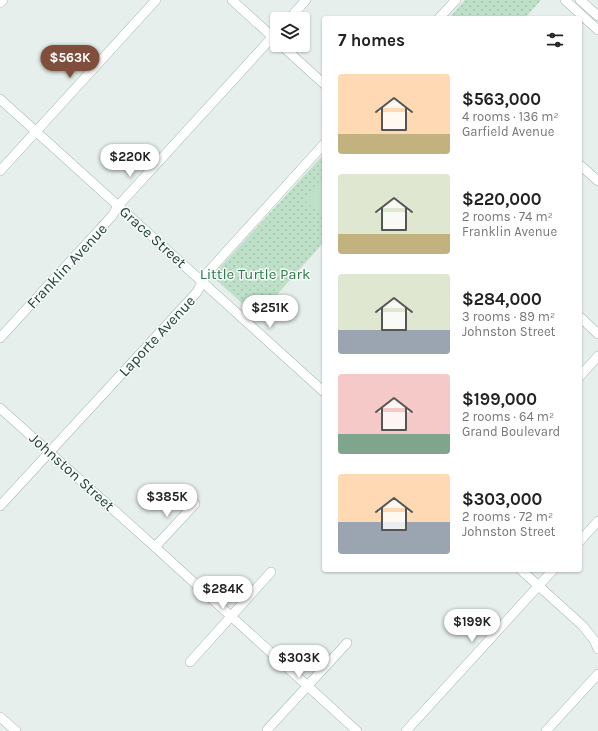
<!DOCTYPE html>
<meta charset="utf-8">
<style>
:root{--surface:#fff;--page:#f2f2f2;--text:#222;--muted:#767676;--accent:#804e3d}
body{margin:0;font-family:Karla,sans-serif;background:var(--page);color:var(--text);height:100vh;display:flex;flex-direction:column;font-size:15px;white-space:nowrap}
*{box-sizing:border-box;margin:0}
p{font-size:13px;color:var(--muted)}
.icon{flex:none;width:22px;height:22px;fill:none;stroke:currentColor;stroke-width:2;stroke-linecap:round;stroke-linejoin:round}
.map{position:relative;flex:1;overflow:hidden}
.side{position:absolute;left:322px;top:16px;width:260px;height:556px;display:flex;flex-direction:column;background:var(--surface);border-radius:4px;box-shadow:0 1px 3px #0004}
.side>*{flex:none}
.buttons{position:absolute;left:270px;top:12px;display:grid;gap:8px}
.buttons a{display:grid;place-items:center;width:40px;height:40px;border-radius:4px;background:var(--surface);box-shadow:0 1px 3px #0004;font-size:20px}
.price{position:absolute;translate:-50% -34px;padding:0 9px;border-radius:14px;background:#fff;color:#222;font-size:13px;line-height:26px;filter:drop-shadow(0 1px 2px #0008)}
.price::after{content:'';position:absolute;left:50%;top:24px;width:12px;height:9px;margin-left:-6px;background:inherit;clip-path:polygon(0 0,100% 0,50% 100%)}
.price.current{background:var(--accent);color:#fff}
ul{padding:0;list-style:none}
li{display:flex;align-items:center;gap:12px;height:100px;padding:0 16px}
li span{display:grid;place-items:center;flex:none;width:112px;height:80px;border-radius:4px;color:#555}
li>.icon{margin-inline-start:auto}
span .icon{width:48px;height:48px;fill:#fffc;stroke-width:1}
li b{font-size:17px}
h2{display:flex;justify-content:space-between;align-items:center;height:48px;padding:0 16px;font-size:17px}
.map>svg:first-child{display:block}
.park{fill:url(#park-dots)}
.pitch{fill:#bfe0c8}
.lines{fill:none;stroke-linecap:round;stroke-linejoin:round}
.minor-casing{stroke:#a8b8b2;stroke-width:10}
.minor{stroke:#fff;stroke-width:9}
.labels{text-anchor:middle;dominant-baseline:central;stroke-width:3;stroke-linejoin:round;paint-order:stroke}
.street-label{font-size:15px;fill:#24423a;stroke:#f7fbf9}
.park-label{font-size:15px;fill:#2d7a4b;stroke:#f7fbf9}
</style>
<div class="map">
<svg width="598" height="731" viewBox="0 0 598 731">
<defs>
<pattern id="park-dots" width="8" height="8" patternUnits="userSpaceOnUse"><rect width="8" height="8" fill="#bfe0c8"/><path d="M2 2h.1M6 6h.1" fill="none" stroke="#a4c1ad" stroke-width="1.8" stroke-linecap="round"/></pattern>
</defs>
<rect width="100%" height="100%" fill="#e6efeb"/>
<g class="park">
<polygon points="465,0 541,0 525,18 449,18"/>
<polygon points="324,154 324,242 257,317 212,276"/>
</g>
<polygon class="pitch" points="324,176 324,210 320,214 303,199"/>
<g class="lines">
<g class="minor-casing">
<g id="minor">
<polyline points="232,0 276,40"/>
<polyline points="565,0 598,30"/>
<polyline points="580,0 598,16"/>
<polyline points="0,3 3,0"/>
<polyline points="439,18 456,0"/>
<polyline points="289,19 306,0"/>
<polyline points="281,45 324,84"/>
<polyline points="0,99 324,392"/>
<polyline points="580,165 598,181"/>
<polyline points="0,171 156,0"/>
<polyline points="580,317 598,334"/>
<polyline points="0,338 112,216 118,206 277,32"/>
<polyline points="580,376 598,356"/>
<polyline points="0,408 155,547 357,731"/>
<polyline points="0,506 197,292 207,273 324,144"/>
<polyline points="580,541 598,521"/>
<polyline points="155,547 195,504"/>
<polyline points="521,570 583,626 594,640 598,649"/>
<polyline points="190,662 271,572"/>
<polyline points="0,717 16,731"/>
<polyline points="267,730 347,643"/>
<polyline points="406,731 553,570"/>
<polyline points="546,731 598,674"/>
</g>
</g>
<use href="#minor" class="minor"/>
</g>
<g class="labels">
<g class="street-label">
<text transform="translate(153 237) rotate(42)">Grace Street</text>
<text transform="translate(67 266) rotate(-47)">Franklin Avenue</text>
<text transform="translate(157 336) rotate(-47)">Laporte Avenue</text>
<text transform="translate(72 472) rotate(42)">Johnston Street</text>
</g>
<g class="park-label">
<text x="255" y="274">Little Turtle Park</text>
</g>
</g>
</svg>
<div class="buttons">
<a><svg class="icon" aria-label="layers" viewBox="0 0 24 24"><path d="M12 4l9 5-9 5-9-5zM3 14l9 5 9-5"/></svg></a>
</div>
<b class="price current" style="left:70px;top:79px">$563K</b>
<b class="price" style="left:130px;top:178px">$220K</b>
<b class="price" style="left:270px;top:329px">$251K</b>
<b class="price" style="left:167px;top:518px">$385K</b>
<b class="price" style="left:223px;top:610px">$284K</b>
<b class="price" style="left:472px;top:643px">$199K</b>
<b class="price" style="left:299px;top:679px">$303K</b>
<section class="side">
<h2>7 homes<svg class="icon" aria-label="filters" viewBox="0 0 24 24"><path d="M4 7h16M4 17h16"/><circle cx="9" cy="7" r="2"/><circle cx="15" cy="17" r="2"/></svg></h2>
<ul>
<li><span style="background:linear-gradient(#ffd9b3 75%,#c2b280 0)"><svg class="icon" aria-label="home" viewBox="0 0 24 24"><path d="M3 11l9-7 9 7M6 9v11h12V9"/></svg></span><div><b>$563,000</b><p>4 rooms · 136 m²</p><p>Garfield Avenue</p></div></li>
<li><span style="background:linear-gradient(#dfe7d0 75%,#c2b280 0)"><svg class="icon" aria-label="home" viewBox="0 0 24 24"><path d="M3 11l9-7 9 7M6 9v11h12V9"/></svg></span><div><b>$220,000</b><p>2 rooms · 74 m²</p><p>Franklin Avenue</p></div></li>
<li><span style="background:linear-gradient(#dfe7d0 70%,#9aa5b1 0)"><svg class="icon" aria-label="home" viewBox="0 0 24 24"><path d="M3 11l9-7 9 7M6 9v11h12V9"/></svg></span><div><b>$284,000</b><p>3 rooms · 89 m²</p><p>Johnston Street</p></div></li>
<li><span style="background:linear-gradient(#f6c9c9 75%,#7fa58c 0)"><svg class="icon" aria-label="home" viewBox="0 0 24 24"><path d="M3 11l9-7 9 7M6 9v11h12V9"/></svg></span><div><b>$199,000</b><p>2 rooms · 64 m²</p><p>Grand Boulevard</p></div></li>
<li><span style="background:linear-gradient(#ffd9b3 60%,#9aa5b1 0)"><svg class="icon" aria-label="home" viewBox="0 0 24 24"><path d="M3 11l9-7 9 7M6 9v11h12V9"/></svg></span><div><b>$303,000</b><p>2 rooms · 72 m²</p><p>Johnston Street</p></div></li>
</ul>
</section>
</div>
